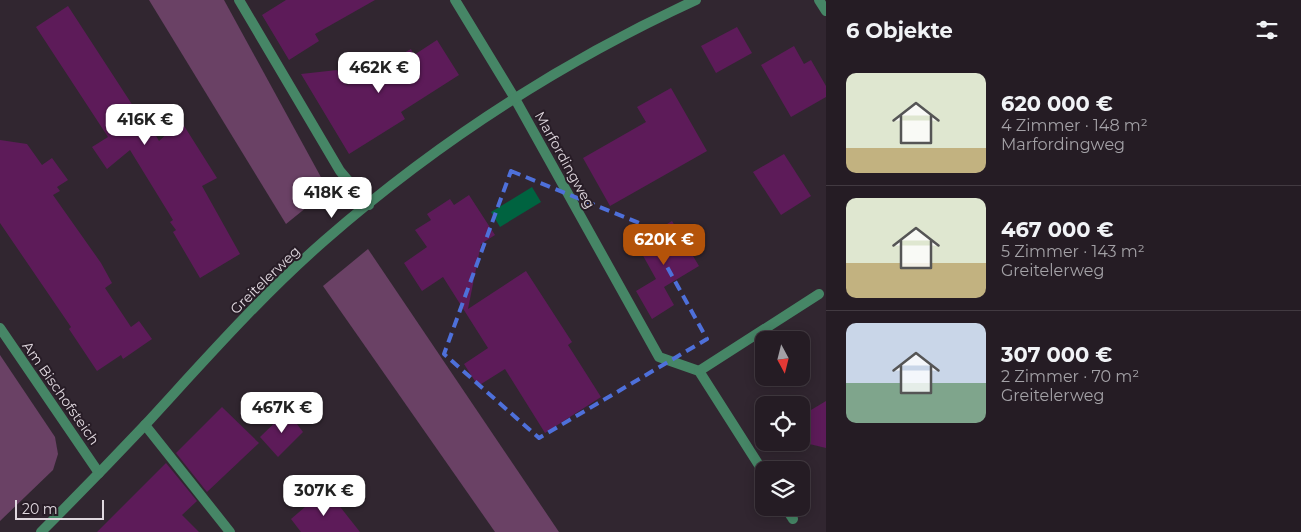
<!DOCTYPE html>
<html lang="de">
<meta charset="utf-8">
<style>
:root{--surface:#251c24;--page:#312931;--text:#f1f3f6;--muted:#a3a1a6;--line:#423a41;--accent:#b45309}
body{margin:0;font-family:Montserrat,sans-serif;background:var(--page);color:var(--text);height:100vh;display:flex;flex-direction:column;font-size:19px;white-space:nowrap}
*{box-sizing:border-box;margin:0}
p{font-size:16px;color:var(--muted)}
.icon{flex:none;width:28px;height:28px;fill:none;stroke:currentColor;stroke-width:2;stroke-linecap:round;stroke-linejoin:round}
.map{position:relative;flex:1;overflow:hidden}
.side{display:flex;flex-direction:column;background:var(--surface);width:475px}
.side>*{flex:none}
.needle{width:32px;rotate:173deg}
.controls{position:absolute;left:755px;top:331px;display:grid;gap:10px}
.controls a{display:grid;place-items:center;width:55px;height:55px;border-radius:10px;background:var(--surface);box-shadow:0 2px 12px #0003,0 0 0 1px var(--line);font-size:25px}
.scale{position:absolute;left:15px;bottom:12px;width:89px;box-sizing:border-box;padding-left:5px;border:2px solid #e0d8df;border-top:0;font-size:14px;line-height:18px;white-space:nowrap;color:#e0d8df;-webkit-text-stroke:4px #271c26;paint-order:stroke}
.price{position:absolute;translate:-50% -42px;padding:0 11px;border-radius:10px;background:#fff;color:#222;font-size:16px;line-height:32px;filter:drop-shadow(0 1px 2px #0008)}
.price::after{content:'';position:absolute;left:50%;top:30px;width:15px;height:11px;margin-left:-8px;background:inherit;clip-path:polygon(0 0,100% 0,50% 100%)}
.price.selected{background:var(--accent);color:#fff}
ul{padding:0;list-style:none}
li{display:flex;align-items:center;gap:15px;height:125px;padding:0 20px}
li+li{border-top:1px solid var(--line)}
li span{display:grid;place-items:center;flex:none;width:140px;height:100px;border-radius:10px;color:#555}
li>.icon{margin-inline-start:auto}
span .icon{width:60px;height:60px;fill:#fffc;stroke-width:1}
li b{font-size:21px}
h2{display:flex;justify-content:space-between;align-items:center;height:60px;padding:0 20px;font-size:21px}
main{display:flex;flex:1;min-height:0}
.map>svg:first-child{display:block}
.green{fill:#6a4165}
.water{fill:#006340}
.building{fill:#5d1b59}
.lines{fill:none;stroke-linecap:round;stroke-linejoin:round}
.service{stroke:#468666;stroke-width:10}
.minor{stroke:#468666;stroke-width:10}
.marked{fill:none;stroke:#4e70da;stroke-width:4;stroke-dasharray:10 6;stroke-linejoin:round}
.labels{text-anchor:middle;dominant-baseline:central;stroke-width:4;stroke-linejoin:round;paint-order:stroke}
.street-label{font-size:14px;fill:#e0d8df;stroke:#271c26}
</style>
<main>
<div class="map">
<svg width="826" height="532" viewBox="0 0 826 532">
<rect width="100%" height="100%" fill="#312630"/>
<g class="green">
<polygon points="149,0 224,0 328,190 286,224"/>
<polygon points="368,249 559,532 495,532 323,286"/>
<polygon points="0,355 55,437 58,454 53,470 0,521"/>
</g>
<polygon class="water" points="532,187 541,202 500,227 491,212"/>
<g class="building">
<polygon points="286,0 375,0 315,34 319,41 289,60 262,15"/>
<polygon points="68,6 135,109 139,106 159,141 181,121 217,178 202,186 240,254 200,278 173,232 176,230 170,222 173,220 130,150 107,169 92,147 108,137 36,27"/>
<polygon points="737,27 752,53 716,73 701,46"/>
<polygon points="437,40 459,75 401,112 405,119 349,154 301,74 337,70 347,85 411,49 414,55"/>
<polygon points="794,46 804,64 811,60 826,86 826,97 791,117 761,65"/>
<polygon points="671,88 707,151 610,206 583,158 646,122 637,107"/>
<polygon points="0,140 27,144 42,165 52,158 68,180 57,187 60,191 53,195 101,263 112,283 105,288 131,327 139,321 152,339 123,359 121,355 97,371 69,329 71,327 0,223"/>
<polygon points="784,154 811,196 781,215 753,172"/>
<polygon points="469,195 495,235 481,244 468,309 526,271 572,342 568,345 601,397 545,433 505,369 478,386 464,364 488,348 443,277 422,291 404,263 427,247 415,230 431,220 427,214 450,199 454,205"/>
<polygon points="672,221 699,266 664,287 674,305 652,319 636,291 656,279 636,243"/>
<polygon points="826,401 826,448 801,442 801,416"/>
<polygon points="222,407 259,443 207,492 176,453"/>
<polygon points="287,411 303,432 278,457 260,437"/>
<polygon points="166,463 197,501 182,515 199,532 97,532"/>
<polygon points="326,489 360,532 301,532 291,519"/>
</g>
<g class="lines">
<polyline class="service" points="239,0 340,171 369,205"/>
<g class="minor">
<polyline points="455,0 514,97 659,357 699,371 764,473"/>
<polyline points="819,0 826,11"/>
<polyline points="0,328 99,473"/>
<polyline points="699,371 819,294"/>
<polyline points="145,425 230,532"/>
<polyline points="786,508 793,519"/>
<path d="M 41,532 C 76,497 111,461 145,425 C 203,362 260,297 324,241 C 436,143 561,62 696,0"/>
</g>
</g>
<path class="marked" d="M 511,171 L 644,225 L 707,339 L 539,438 L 444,354 Z"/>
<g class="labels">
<g class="street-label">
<text transform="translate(565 160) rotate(61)">Marfordingweg</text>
<text transform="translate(265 280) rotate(-44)">Greitelerweg</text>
<text transform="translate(61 393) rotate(55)">Am Bischofsteich</text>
</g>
</g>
</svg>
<div class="controls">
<a><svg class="needle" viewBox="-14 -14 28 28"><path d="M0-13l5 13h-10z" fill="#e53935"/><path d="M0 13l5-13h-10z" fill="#a3a1a6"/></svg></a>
<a><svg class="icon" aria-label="locate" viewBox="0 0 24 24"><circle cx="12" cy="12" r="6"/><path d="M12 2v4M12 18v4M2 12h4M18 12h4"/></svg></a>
<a><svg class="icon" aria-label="layers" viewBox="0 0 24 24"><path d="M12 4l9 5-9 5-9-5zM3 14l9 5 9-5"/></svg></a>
</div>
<div class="scale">20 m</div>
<b class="price" style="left:379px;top:94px">462K €</b>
<b class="price" style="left:145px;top:146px">416K €</b>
<b class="price" style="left:332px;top:219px">418K €</b>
<b class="price selected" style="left:664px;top:266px">620K €</b>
<b class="price" style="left:282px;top:434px">467K €</b>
<b class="price" style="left:324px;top:517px">307K €</b>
</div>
<section class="side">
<h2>6 Objekte<svg class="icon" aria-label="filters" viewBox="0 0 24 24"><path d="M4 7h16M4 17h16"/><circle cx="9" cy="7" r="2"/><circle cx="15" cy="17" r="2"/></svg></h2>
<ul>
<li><span style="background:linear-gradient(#dfe7d0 75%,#c2b280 0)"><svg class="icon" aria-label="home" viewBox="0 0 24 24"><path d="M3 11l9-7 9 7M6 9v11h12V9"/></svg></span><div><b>620 000 €</b><p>4 Zimmer · 148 m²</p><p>Marfordingweg</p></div></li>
<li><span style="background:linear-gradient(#dfe7d0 65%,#c2b280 0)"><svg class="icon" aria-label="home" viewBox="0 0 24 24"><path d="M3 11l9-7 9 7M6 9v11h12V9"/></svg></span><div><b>467 000 €</b><p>5 Zimmer · 143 m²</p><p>Greitelerweg</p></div></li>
<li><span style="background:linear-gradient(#c9d6e8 60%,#7fa58c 0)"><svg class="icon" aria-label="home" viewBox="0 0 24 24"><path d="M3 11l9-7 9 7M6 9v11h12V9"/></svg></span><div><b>307 000 €</b><p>2 Zimmer · 70 m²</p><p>Greitelerweg</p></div></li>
</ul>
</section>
</main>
